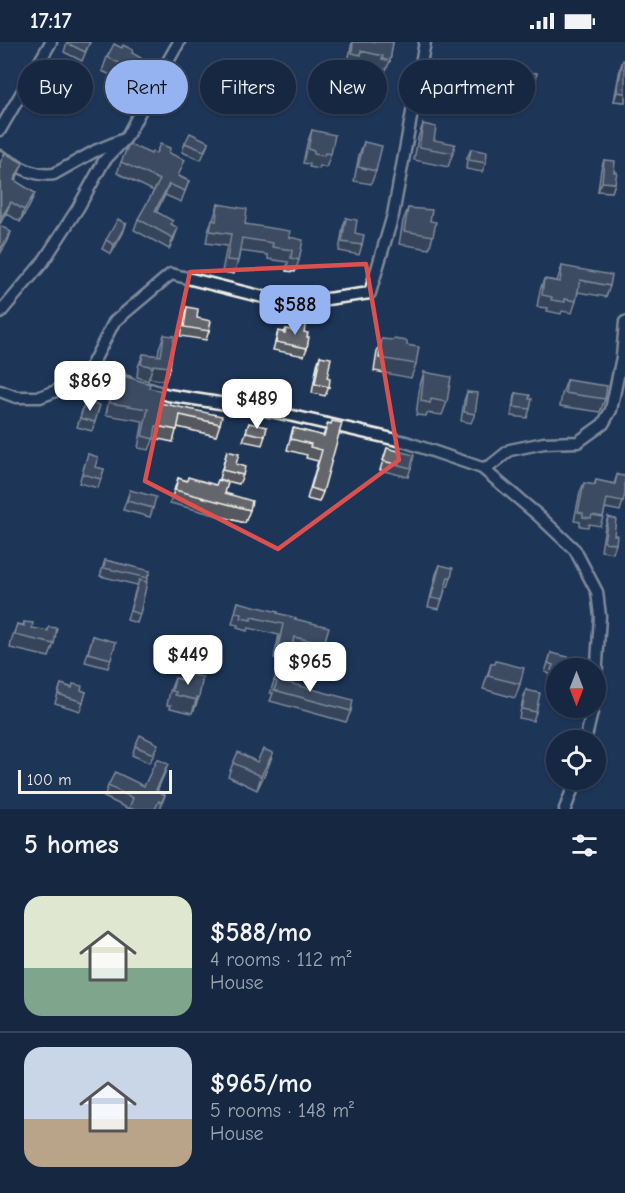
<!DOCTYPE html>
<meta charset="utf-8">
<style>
:root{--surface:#162841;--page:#1f3048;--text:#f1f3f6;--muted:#9ea6b1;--line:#35445a;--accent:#95b2f1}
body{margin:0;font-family:"Comic Neue",sans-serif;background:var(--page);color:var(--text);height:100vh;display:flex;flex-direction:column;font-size:22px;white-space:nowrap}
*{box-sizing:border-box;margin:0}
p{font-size:20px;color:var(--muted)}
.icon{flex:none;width:33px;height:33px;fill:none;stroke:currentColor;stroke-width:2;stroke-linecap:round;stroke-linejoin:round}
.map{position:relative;height:767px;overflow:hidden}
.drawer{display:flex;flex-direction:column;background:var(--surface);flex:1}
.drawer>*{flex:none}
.top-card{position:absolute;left:18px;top:18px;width:590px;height:54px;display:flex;gap:12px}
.needle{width:39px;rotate:180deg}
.fabs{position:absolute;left:546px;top:616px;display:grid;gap:12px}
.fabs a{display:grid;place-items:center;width:60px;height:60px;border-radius:50%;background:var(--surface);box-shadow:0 2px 4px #0004,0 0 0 2px var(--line);font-size:30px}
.scale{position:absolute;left:18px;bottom:15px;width:154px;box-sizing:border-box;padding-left:6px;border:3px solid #f4f1e8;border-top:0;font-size:16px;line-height:21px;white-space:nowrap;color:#f4f1e8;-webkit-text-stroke:4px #1d3557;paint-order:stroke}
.price{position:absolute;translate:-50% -51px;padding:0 14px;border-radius:12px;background:#fff;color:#222;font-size:20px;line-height:39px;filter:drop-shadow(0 2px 3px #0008)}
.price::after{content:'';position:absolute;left:50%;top:36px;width:18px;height:14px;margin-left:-9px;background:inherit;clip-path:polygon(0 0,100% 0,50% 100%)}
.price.on{background:var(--accent);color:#111}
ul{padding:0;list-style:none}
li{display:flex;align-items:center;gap:18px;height:150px;padding:0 24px}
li+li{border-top:2px solid var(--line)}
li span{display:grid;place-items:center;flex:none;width:168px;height:120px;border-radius:18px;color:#555}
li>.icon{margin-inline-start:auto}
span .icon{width:72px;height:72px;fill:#fffc;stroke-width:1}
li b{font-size:26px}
h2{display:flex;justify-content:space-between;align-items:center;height:72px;padding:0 24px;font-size:26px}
.chip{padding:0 21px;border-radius:27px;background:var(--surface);box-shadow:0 2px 4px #0004,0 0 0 2px var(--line);font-size:21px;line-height:54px}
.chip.on{background:var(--accent);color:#111}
.status{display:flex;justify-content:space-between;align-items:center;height:42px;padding:0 30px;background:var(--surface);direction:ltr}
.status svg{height:16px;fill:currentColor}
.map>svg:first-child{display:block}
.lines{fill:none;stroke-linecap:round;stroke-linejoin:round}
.street-casing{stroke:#f4f1e8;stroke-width:15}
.street{stroke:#1d3557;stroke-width:10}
.wall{fill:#56585e;stroke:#f4f1e8;stroke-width:1.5}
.shaded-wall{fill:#46474c;stroke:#f4f1e8;stroke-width:1.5}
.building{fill:#64666d;stroke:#f4f1e8;stroke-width:1.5}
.marked{fill:none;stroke:#dc504e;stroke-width:4.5;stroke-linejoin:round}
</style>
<div class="status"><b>17:17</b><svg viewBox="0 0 49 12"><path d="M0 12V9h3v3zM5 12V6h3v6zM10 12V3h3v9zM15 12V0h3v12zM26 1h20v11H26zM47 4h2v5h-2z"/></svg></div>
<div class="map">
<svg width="625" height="767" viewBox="0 0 625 767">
<rect width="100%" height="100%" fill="#1d3557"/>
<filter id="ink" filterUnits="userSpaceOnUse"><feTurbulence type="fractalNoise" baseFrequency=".0167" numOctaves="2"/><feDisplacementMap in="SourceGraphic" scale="12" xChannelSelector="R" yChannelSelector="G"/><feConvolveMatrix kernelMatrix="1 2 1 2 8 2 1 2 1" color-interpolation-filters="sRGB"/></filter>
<g filter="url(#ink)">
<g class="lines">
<g class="street-casing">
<g id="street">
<polyline points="0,88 51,0"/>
<path d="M 0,114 C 18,124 33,135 54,132 L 95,109 L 122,98"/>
<polyline points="0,271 43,220 78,166 104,119 126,96 152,47 179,0"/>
<polyline points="84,338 114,280 171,232 291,262 370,251 393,173 425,0"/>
<polyline points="150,347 168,353 271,369 406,400 482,426 539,474 575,508 597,550 600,574 596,637"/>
<polyline points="0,349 16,355 40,355 84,338 115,336 127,340"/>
<polyline points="482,426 490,424 510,408 544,401 578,400 603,382 611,368 622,315 625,280"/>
<polyline points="585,699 593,666"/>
<polyline points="565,767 576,738"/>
</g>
</g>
<use href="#street" class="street"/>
</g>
<g class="wall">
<polygon points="67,0 90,0 82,19 64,10"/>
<polygon points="352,0 393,0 390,19 386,28 379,26 379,23 359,18 357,22 348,20"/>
<polygon points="132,11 136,29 130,42 102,29 107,15"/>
<polygon points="623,18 625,60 614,59 620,27"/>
<polygon points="525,30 534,51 531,60 519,58 522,39"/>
<polygon points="41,40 66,42 76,46 68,64 37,49"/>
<polygon points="482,44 500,59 497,68 477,63 479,53"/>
<polygon points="423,82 434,98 453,111 448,125 414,118 418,96"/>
<polygon points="312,88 331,112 326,126 320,124 319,127 309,125 310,122 303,121 307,102"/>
<polygon points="209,100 201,118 182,110 185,101"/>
<polygon points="364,100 376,129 371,142 354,139 359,113"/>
<polygon points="471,107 486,121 482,130 466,127 467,116"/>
<polygon points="169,111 179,134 189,139 181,160 165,153 156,170 172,182 174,197 169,207 134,188 138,177 154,149 117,131 121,120 151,112"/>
<polygon points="604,118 614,130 615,141 612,150 598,149 601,127"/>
<polygon points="0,121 18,133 15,139 35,151 30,163 20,180 6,171 0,182"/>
<polygon points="218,162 245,182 289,195 299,218 295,230 286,229 288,220 268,217 268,213 240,209 238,219 234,232 222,230 227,204 206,201 208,190 212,178 213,178"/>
<polygon points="408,166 430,179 433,194 429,207 399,202 403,179"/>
<polygon points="346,176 362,203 359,213 339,209 343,185"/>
<polygon points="126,182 123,191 111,212 102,207 106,198"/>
<polygon points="562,224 610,244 606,255 578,250 576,259 572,271 562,269 561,272 547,269 548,266 537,265 540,248 544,237 557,239"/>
<polygon points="187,265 197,276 209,289 206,298 180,294 184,274"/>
<polygon points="297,278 307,295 307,306 304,314 273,308 278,289 284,290 286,287 293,288"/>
<polygon points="164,293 170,325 165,339 149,336 148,339 137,335 138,325 143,312 158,314 159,306"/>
<polygon points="382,297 407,303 416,322 411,336 374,329 377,310"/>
<polygon points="320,314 329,345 325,354 312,351 317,323"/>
<polygon points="424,330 447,360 442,373 427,371 426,374 416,373 420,343"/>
<polygon points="115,333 149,346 160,361 220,382 216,394 177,385 173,400 154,396 149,408 138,406 143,379 106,373 111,345"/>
<polygon points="567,338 605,357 600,370 560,364 562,352"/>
<polygon points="467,350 475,372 471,381 461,379 464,359"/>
<polygon points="516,351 529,357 530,367 527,376 511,374 513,360"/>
<polygon points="85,360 95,380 92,389 77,385"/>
<polygon points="249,381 265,394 262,403 243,399"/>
<polygon points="328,381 323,450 319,460 307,457 318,419 306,416 307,413 287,408 293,386 323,394"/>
<polygon points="387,406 411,426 408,435 380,428"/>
<polygon points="227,409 243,433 239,442 219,437"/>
<polygon points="88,412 95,425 104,427 98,446 79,441"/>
<polygon points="617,433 623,460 620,469 605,466 603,475 600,484 589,482 588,485 580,484 580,480 574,479 580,450 584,441 594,443 596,438 614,442"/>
<polygon points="178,436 225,451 250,468 245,481 170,461"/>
<polygon points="130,448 153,466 150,475 123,468"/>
<polygon points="608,475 616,502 613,511 601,509 605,484"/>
<polygon points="105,518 150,529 146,540 140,572 137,581 127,578 137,543 100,534"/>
<polygon points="440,523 451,536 448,545 446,545 439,567 428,565 436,532"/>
<polygon points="238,560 295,577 324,602 321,613 291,606 288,615 286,614 284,619 274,616 279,593 248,586 247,589 237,586 238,583 232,582"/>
<polygon points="24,580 32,586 47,589 49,585 54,602 49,615 10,606 12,596 17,582 23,583"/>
<polygon points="93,594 111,617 108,626 85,620"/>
<polygon points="551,611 556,627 556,640 548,637 550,632 545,630"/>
<polygon points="491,622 520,642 515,656 483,647"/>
<polygon points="277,630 289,641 351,669 346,680 270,659 273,651 270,651"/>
<polygon points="184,631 199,655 194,668 193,668 192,671 170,666 171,663 167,663 170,649 175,636 181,637"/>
<polygon points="61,642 86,650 80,669 55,661"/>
<polygon points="526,648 536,670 533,679 519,676 523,657"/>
<polygon points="135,704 155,711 149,721 132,713"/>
<polygon points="273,711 268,725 257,748 228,734 233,721 257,720"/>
<polygon points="168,722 157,749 165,753 160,767 129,767 104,755 108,744 144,744"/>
</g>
<g class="shaded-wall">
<polygon points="141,16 136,29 130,42 135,29"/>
<polygon points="617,50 625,51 625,60 614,59"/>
<polygon points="23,121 18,133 9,150 14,138"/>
<polygon points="602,140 615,141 612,150 598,149"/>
<polygon points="169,142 165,153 151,181 155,169"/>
<polygon points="35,151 30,163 20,180 24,168"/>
<polygon points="11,160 6,171 0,182 1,176"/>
<polygon points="126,182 123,191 111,212 114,203"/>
<polygon points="178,186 174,197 169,207 173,196"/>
<polygon points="11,190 8,199 0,212 0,208"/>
<polygon points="153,323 170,325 165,339 149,336"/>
<polygon points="197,655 199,655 194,668 193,668"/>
<polygon points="273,711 268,725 257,748 261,734"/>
<polygon points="168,722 164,733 152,759 156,748"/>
</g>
<g class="building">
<polygon points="67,0 90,0 85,10 67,1"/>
<polygon points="353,0 393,0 390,19 382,17 383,14 361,9 361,13 352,11"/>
<polygon points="114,2 122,6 123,3 133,8 132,11 141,16 135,29 107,15"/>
<polygon points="623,18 625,19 625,51 617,50"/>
<polygon points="46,29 67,39 66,41 76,46 71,55 41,40"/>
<polygon points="525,30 537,31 534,51 522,49"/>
<polygon points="482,44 502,48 500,59 480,54"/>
<polygon points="423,82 436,85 434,98 455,102 453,111 419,105"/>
<polygon points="312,88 335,93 331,112 325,111 324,114 314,112 314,109 308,107"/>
<polygon points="190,91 209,100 204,109 185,101"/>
<polygon points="364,100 382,104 376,129 358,125"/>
<polygon points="129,102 151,112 152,110 156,111 160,102 170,106 169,111 185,118 178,134 189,139 185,149 169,142 155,169 173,179 171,182 178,186 173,196 138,177 160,138 121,120"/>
<polygon points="471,107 487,110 486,121 469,118"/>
<polygon points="5,111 23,121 14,138 35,151 24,168 11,160 1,176 0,121"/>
<polygon points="604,118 615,119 614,130 617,130 615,141 602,140"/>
<polygon points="218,162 247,167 245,182 290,189 289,195 303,198 299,218 291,216 292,208 272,205 273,201 242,196 238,219 227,218 231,192 210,189 212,178 216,179"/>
<polygon points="408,166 432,168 430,179 436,180 433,194 404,189"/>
<polygon points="346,176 357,178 355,191 364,193 362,203 342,200"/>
<polygon points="118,177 126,182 114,203 106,198"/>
<polygon points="1,184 11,190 0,208 0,186"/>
<polygon points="562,224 612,233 610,244 580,238 576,259 565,257 565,260 551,258 552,255 542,253 544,237 560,240"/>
<polygon points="187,265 198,267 197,276 211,279 209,289 184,285"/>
<polygon points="297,278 306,280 304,290 308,291 307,295 309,295 307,306 276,300 278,289 285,291 286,287 295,289"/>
<polygon points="164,293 174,294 170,325 153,323 153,325 141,322 143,312 161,314"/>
<polygon points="382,297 393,298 394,297 407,299 407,303 419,305 416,322 379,316"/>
<polygon points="320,314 331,316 327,336 330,337 329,345 315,342"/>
<polygon points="424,330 451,335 447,360 431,357 430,361 421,359"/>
<polygon points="115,333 131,336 150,342 149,346 163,349 160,361 222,374 220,382 180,373 177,388 156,384 154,397 142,394 148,367 110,361"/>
<polygon points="567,338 607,344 605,357 565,351"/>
<polygon points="467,350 478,351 475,372 464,370"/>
<polygon points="516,351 530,353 529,357 532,357 530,367 514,365"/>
<polygon points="85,360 100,363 95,380 80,376"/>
<polygon points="332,379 342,381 323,450 311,446 322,408 310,405 311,402 291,397 293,386 324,394 328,381 331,382"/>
<polygon points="249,381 267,385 265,394 246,390"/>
<polygon points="387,406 414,413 411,426 383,419"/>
<polygon points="227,409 239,412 236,422 245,425 243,433 222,428"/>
<polygon points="88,412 98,415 95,425 104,427 101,437 82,432"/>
<polygon points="617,433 625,434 625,452 623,460 607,457 603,475 592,473 591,476 583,475 583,471 578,470 584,441 595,443 596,438 615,442"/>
<polygon points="188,435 216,443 218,438 228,441 225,451 252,459 250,468 175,448 178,436 187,439"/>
<polygon points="130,448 156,455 153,466 127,459"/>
<polygon points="608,475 616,477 614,493 617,493 616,502 604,500"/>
<polygon points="105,518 150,529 147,536 104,526"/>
<polygon points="440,523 453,526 451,536 448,535 442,558 431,556"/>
<polygon points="139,538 147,540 140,572 130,569"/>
<polygon points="238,560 278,570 277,571 296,576 295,577 329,585 324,602 294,595 292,604 289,604 288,608 278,605 283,582 251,575 251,578 241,576 242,572 235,571"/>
<polygon points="24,580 33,581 32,586 48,589 49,585 57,586 54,602 15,593 17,582 24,584"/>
<polygon points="93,594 116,600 111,617 88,611"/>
<polygon points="551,611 573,616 570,627 556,627 556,630 551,628 553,623 548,621"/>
<polygon points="496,619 524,626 520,642 488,634 491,622 495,622"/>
<polygon points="280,628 292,631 289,641 353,658 351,669 274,648 277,640 274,639 277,630 279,631"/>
<polygon points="184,631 203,635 199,655 197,655 197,658 175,653 176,650 172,649 175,636 182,638"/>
<polygon points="61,642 72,646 73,642 82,644 81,648 86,650 83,660 58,652"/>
<polygon points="526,648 540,651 536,670 522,667"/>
<polygon points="140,693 158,702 153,712 135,704"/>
<polygon points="263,707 273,711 261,734 233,721 238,710 257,720"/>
<polygon points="157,717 168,722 156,748 165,753 161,761 159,759 155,767 129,767 133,756 108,744 115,730 144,744"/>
</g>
</g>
<path d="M0 0H625V767H0ZM 366,222 L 399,418 L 278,507 L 145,439 L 190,230 Z" fill="#1d3557" fill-opacity=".55" fill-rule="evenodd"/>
<path class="marked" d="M 366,222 L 399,418 L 278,507 L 145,439 L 190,230 Z"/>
</svg>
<div class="fabs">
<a><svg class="needle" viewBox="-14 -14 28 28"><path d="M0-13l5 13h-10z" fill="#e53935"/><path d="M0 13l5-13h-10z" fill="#9ea6b1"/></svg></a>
<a><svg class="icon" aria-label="locate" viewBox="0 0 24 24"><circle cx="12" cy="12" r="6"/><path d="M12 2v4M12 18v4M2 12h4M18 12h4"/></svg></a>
</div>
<div class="scale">100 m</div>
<b class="price on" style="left:295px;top:294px">$588</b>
<b class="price" style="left:90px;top:370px">$869</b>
<b class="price" style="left:257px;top:388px">$489</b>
<b class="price" style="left:188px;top:644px">$449</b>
<b class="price" style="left:310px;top:651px">$965</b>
<div class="top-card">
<a class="chip">Buy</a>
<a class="chip on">Rent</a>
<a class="chip">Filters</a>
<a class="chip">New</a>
<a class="chip">Apartment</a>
</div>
</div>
<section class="drawer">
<h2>5 homes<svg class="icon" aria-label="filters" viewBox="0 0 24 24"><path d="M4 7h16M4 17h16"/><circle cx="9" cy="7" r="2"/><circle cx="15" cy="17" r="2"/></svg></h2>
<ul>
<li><span style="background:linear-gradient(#dfe7d0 60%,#7fa58c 0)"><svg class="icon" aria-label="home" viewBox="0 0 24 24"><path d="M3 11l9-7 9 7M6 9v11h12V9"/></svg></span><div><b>$588/mo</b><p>4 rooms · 112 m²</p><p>House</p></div></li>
<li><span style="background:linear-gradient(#c9d6e8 60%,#b9a48a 0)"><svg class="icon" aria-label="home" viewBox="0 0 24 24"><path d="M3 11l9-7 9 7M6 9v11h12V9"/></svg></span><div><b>$965/mo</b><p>5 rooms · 148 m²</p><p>House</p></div></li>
</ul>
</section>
